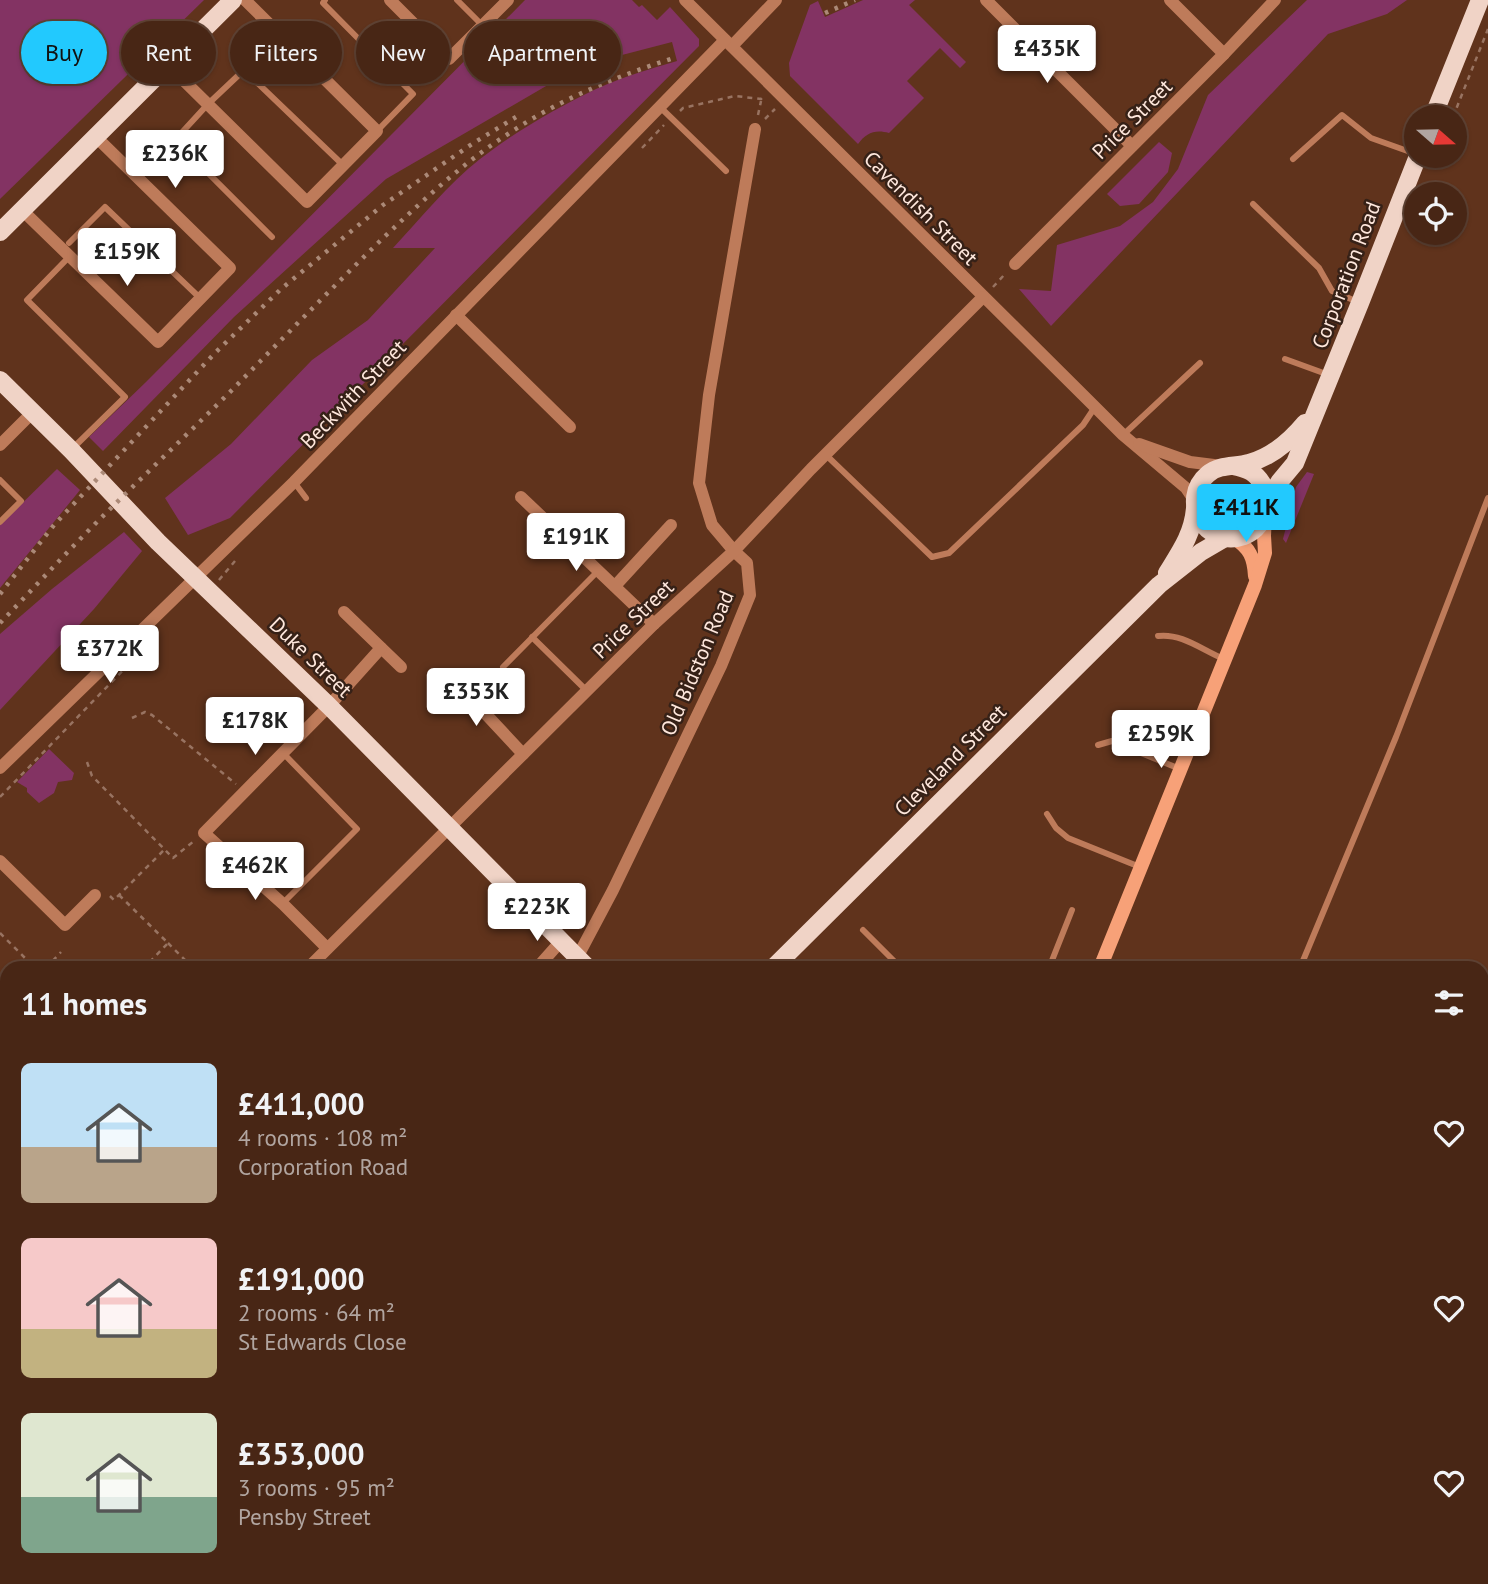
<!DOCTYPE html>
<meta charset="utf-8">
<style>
:root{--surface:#482615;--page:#4f2e1e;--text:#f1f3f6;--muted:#b1a5a0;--line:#604334;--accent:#22c9fe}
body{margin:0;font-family:"PT Sans",sans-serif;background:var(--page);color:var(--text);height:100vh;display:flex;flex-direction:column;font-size:26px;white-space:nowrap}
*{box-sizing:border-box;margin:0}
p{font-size:23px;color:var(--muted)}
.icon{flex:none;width:38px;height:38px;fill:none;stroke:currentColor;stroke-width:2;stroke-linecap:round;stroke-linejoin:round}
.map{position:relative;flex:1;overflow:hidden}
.drawer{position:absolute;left:0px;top:961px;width:1489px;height:625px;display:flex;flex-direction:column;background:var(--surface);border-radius:21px 21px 0 0;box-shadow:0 2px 5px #0004,0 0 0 2px var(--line)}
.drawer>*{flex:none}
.banner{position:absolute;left:21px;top:21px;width:700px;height:63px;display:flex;gap:14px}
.needle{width:46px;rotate:110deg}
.tools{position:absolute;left:1404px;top:105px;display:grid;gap:14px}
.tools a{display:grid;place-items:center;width:63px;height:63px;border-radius:50%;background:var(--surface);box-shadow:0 2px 5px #0004,0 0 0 2px var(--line);font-size:35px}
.price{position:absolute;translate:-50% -60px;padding:0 16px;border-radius:7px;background:#fff;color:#222;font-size:23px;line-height:46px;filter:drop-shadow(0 2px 4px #0008)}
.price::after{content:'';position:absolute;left:50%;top:42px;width:21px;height:16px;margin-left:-10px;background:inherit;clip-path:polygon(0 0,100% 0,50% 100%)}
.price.selected{background:var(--accent);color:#111}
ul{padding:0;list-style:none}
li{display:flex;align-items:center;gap:21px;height:175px;padding:0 21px}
li span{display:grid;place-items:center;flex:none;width:196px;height:140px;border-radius:10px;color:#555}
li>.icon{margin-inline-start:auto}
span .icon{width:84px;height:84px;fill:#fffc;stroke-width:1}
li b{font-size:30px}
h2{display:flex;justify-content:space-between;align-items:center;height:84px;padding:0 21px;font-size:30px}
.chip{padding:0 24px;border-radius:32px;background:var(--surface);box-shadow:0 2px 5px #0004,0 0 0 2px var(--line);font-size:24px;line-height:63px}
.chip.selected{background:var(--accent);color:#111}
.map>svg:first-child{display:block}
.green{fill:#833363}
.water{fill:#1a2f26;stroke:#5e665d;stroke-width:2}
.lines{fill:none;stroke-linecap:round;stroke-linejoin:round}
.path{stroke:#987361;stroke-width:2.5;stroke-dasharray:5 5;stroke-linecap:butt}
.lane{stroke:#be7b5a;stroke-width:6}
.street{stroke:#be7b5a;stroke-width:12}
.secondary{stroke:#f7a178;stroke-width:14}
.primary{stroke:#f0d3c6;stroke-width:18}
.rail{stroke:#ab8977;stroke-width:4.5;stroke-dasharray:3.5 7;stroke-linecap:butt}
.labels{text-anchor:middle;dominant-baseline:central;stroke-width:5;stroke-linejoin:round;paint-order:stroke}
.street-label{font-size:21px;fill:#fee7dc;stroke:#362117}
</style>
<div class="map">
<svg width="1488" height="1584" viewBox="0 0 1488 1584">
<rect width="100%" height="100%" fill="#60331c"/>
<g class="green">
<polygon points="0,0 204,0 0,199"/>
<path d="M 525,0 L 632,0 L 639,7 L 642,5 L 657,20 L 670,7 L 699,39 L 699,46 L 230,518 L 188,535 L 165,498 L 231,444 L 312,360 L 368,320 L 435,248 L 393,248 C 421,218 448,184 480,159 C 513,133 558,107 596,89 C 622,77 650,69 677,61 L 672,42 L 622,55 L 553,82 L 386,179 L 234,317 L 103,451 L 89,437 L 146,382 Z"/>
<path d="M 863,0 L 915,0 L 909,5 L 966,62 L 960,68 L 940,48 L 907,81 L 924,98 L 889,133 C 875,129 866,133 858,144 L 790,76 L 789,63 L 810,5 L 818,1 L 825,17 Z"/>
<polygon points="1307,0 1407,0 1387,14 1328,34 1051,326 1019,289 1051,291 1057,245 1120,226 1153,202 1178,169 1208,95"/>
<polygon points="1159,142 1172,153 1168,172 1139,204 1120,206 1107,194"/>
<polygon points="57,469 80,490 0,588 0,525"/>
<polygon points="1307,472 1314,474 1286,543 1283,539 1296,487"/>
<circle cx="1231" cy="502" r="17"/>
<polygon points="124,532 142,551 94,609 0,710 0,634 52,589"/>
<polygon points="49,749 74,773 72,780 58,782 54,793 39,803 27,792 27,788 17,782"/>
</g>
<g class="water">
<polygon points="1488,978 1488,1304 1482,1304 1482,1015"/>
<polygon points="1482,1480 1488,1480 1488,1584 1408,1584 1409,1579 1482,1578"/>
</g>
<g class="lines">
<g class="path">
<polyline points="680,111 683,108 735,96 761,99 763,97"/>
<polyline points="758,115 761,101"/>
<polyline points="1453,117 1488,29"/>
<polyline points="765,119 775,109"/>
<polyline points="642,148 664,125"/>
<polyline points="993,287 1005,274"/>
<polyline points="1281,526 1287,502"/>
<polyline points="219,580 235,561"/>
<polyline points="132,718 145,712 152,715 236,784"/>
<polyline points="87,762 92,776 173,858 194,841"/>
<polyline points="0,797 133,660"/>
<polyline points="119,895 168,943 144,968"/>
<polyline points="110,896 114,900 165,849"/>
<polyline points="0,933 33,966 32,968"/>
<polyline points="168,943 193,968"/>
<polyline points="46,968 61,952"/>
<polyline points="0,1130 7,1137"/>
<polyline points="0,1131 7,1124"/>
<polyline points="1482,1395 1488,1396"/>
</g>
<g class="lane">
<polyline points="325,0 323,3 413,94 377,131"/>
<polyline points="457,0 483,26"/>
<polyline points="660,107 726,171"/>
<polyline points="1293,159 1342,115 1371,138 1416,154"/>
<polyline points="1253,204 1319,268 1332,291 1358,302"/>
<polyline points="272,237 175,140 208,104 244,70 343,165"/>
<polyline points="69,243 105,207 200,298"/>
<polyline points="70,256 27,300 125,397 73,448"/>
<polyline points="1285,359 1329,375"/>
<polyline points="1123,435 1200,363"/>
<polyline points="825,454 932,557 949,553 1083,425 1095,407"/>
<polyline points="0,480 21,501 0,522"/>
<polyline points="294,482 306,498"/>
<path d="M 1158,636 C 1182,633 1202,650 1224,659"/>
<polyline points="532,637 587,691"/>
<polyline points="503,667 598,571"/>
<polyline points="1098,745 1112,741 1180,769"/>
<polyline points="283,753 357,829 283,903"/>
<polyline points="1047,814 1056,828 1068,838 1140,867"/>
<polyline points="863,930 901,968"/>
<polyline points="1049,968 1072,910"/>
<polyline points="1300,968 1396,737 1488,498"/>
<polyline points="0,1330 7,1323"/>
<polyline points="0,1375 7,1368"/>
<polyline points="231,1578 236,1584"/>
<polyline points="1194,1578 1200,1584"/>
<polyline points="883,1584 888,1578"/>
<polyline points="1086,1584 1092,1578"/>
<polyline points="1218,1584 1223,1578"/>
<polyline points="1250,1584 1255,1578"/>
</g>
<g class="street">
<polyline points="390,0 449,59 508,0"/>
<polyline points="685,0 1093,405 1123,435 1186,488 1194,500"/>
<polyline points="986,0 1132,146"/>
<polyline points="1170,0 1224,54"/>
<polyline points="732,46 776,0"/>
<polyline points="168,65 307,202 377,131 245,0"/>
<polyline points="22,210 158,342 230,268 96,137"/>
<polyline points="1015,264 1224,54 1275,0"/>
<polyline points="456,315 570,427"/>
<polyline points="1139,444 1190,462 1222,466"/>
<polyline points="0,445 32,413"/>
<polyline points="521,497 654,624"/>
<polyline points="615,586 671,525"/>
<polyline points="344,612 401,667"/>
<polyline points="453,679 523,754"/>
<polyline points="0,768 294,482 725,40"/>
<polyline points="0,861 65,925 95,895"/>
<polyline points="327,948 283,904 204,833 329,706 381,648"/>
<polyline points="578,956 613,890 721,666 750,595 747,563 734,551 712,525 699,483 709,395 755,129"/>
<polyline points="308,968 654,624 734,551 811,469 983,297"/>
<polyline points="537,968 561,941"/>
<polyline points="0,998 7,991"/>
<polyline points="0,1222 7,1215"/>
<polyline points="0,1273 7,1266"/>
<polyline points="0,1501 7,1494"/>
</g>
<g class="secondary">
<path d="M 1234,538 C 1250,548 1254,558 1255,576"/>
<polyline points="1100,968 1255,585 1265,553 1264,536 1265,515"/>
<polyline points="736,1584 742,1578"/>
</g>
<g class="primary">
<polyline points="1433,117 1480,0"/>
<polyline points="0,232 233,0"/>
<polyline points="0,380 71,450 158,542 329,706 588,968"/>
<path d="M 1234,466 C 1241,468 1248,469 1254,474 C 1275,491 1269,527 1244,536 C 1206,550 1177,500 1208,474 C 1220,464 1235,467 1249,463 C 1272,457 1290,441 1305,423"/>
<polyline points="1267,501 1280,481 1295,463 1360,303 1418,156"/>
<path d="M 1167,573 C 1180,552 1193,534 1195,508"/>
<polyline points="773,968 1159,585 1201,552 1225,538"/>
<polyline points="1482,1415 1488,1415"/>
<polyline points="152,1584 158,1578"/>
</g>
<g class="rail">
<polyline points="825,13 855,0"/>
<polyline points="0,594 54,525 214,354 281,289 383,205 472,144 516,117"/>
<path d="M 0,623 C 32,590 63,556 96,523 C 142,477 190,432 236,386 C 283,338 330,290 378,243 C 419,204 460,165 508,134 C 560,99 617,76 677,57"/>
</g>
</g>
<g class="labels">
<g class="street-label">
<text transform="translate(1132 119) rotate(-45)">Price Street</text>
<text transform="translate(921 208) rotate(45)">Cavendish Street</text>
<text transform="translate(1346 275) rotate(-69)">Corporation Road</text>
<text transform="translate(353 394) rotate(-46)">Beckwith Street</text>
<text transform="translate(633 619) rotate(-44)">Price Street</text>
<text transform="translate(311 657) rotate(44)">Duke Street</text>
<text transform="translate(697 663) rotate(-67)">Old Bidston Road</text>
<text transform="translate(950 760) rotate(-45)">Cleveland Street</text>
</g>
</g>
</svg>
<div class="tools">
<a><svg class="needle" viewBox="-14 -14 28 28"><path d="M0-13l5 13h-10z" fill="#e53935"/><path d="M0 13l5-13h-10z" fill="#b1a5a0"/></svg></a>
<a><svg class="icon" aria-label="locate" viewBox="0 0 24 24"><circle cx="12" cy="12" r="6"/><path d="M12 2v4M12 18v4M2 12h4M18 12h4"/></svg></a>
</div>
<b class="price" style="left:1047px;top:85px">£435K</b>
<b class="price" style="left:175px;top:190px">£236K</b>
<b class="price" style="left:127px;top:288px">£159K</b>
<b class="price selected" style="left:1246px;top:544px">£411K</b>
<b class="price" style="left:576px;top:573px">£191K</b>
<b class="price" style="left:110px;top:685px">£372K</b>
<b class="price" style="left:476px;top:728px">£353K</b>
<b class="price" style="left:255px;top:757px">£178K</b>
<b class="price" style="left:1161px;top:770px">£259K</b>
<b class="price" style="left:255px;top:902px">£462K</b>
<b class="price" style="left:537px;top:943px">£223K</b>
<div class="banner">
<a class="chip selected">Buy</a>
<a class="chip">Rent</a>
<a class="chip">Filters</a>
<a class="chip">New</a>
<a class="chip">Apartment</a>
</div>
<section class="drawer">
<h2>11 homes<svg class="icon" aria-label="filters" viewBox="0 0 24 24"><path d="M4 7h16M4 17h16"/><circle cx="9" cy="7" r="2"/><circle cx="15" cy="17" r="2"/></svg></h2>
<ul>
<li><span style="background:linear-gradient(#bfe0f5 60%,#b9a48a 0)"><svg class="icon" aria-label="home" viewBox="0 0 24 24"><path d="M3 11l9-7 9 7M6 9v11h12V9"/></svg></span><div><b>£411,000</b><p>4 rooms · 108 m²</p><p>Corporation Road</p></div><svg class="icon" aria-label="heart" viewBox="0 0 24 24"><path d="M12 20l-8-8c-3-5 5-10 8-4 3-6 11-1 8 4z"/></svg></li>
<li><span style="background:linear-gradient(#f6c9c9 65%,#c2b280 0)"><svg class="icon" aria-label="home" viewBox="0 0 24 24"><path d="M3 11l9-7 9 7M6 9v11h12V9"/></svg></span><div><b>£191,000</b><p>2 rooms · 64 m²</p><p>St Edwards Close</p></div><svg class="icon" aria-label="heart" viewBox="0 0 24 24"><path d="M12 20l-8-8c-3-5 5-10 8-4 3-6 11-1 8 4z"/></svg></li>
<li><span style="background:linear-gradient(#dfe7d0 60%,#7fa58c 0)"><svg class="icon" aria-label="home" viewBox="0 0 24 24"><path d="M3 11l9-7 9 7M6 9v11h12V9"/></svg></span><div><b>£353,000</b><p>3 rooms · 95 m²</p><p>Pensby Street</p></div><svg class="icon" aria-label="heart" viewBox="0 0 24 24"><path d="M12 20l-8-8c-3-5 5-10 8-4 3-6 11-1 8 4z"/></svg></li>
</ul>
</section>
</div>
